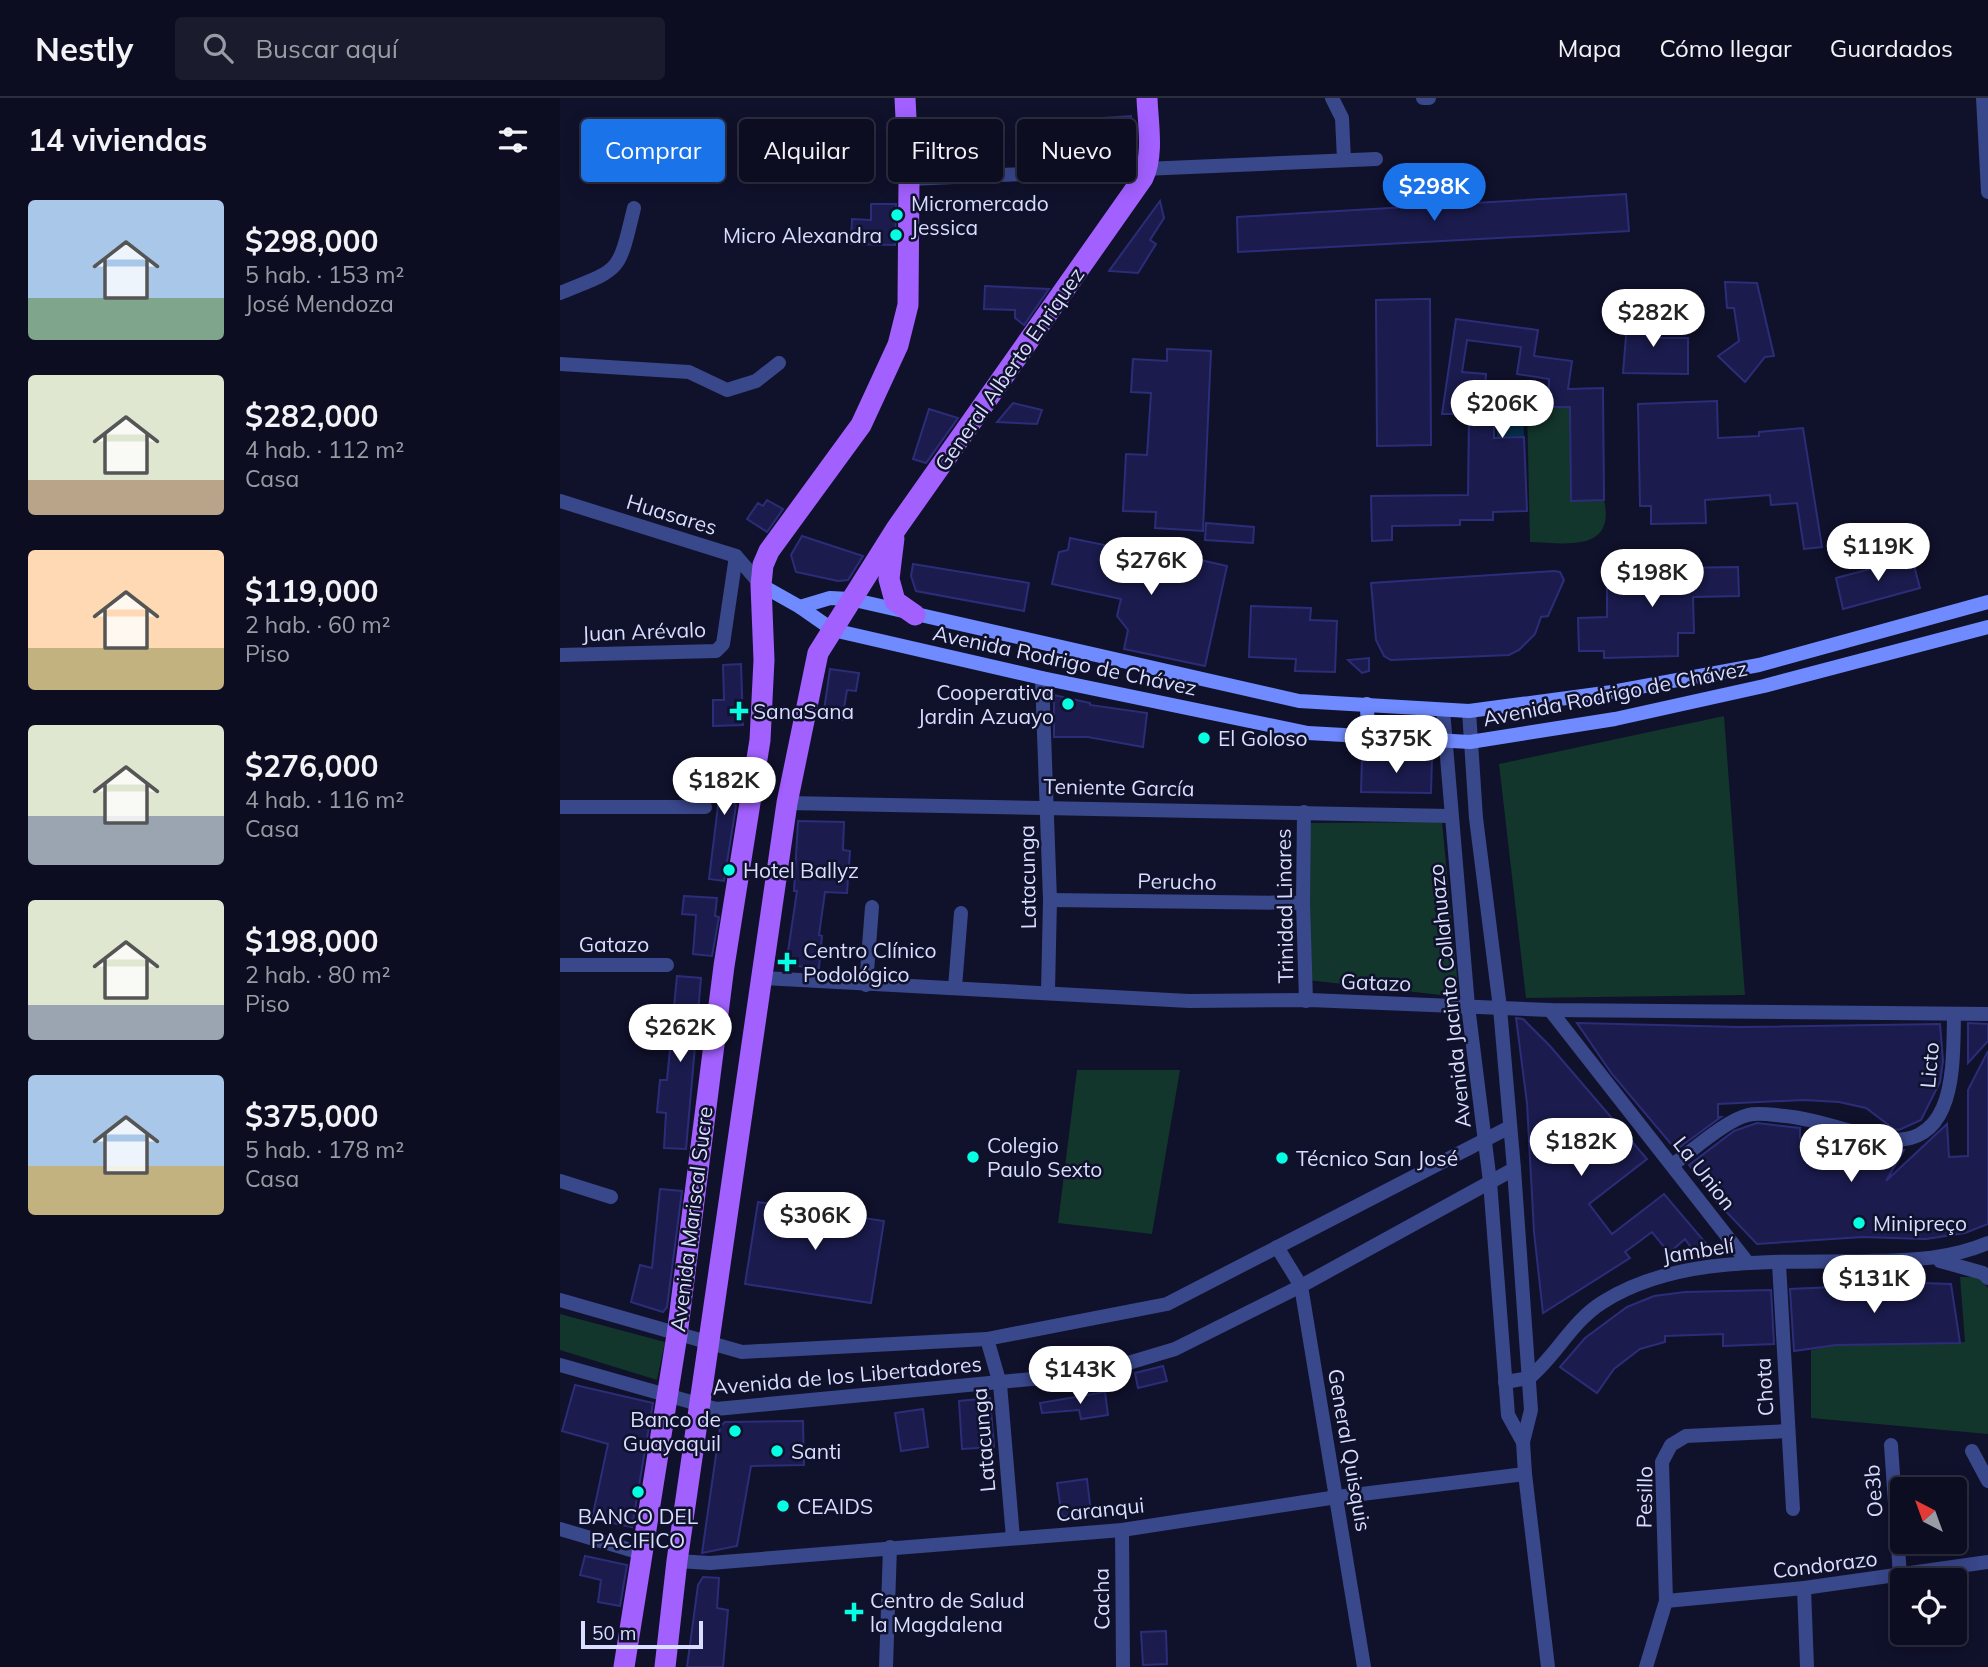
<!DOCTYPE html>
<html lang="es">
<meta charset="utf-8">
<style>
:root{--surface:#0c0d20;--page:#1a1b2d;--text:#f1f3f6;--muted:#9a9ca5;--line:#2c2d3e;--accent:#1a73e8}
body{margin:0;font-family:Mulish,sans-serif;background:var(--page);color:var(--text);height:100vh;display:flex;flex-direction:column;font-size:26px;white-space:nowrap}
*{box-sizing:border-box;margin:0}
p{font-size:23px;color:var(--muted)}
.icon{flex:none;width:38px;height:38px;fill:none;stroke:currentColor;stroke-width:2;stroke-linecap:round;stroke-linejoin:round}
.map{position:relative;flex:1;overflow:hidden}
.details{display:flex;flex-direction:column;background:var(--surface);width:560px}
.details>*{flex:none}
.hud{position:absolute;left:21px;top:21px;width:665px;height:63px;display:flex;gap:14px}
.needle{width:46px;rotate:319deg}
.buttons{position:absolute;left:1330px;top:1379px;display:grid;gap:14px}
.buttons a{display:grid;place-items:center;width:77px;height:77px;border-radius:7px;background:var(--surface);box-shadow:0 4px 18px #0003,0 0 0 2px var(--line);font-size:35px}
.scale{position:absolute;left:21px;bottom:18px;width:122px;box-sizing:border-box;padding-left:7px;border:4px solid #d9ddff;border-top:0;font-size:19px;line-height:24px;white-space:nowrap;color:#d9ddff;-webkit-text-stroke:5px #10112b;paint-order:stroke}
.price{position:absolute;translate:-50% -60px;padding:0 16px;border-radius:24px;background:#fff;color:#222;font-size:23px;line-height:46px;filter:drop-shadow(0 2px 4px #0008)}
.price::after{content:'';position:absolute;left:50%;top:42px;width:21px;height:16px;margin-left:-10px;background:inherit;clip-path:polygon(0 0,100% 0,50% 100%)}
.price.current{background:var(--accent);color:#fff}
ul{padding:0;list-style:none}
li{display:flex;align-items:center;gap:21px;height:175px;padding:0 28px}
li span{display:grid;place-items:center;flex:none;width:196px;height:140px;border-radius:7px;color:#555}
li>.icon{margin-inline-start:auto}
span .icon{width:84px;height:84px;fill:#fffc;stroke-width:1}
li b{font-size:30px}
h2{display:flex;justify-content:space-between;align-items:center;height:84px;padding:0 28px;font-size:30px}
.pill{padding:0 24px;border-radius:7px;background:var(--surface);box-shadow:0 4px 18px #0003,0 0 0 2px var(--line);font-size:24px;line-height:63px}
.pill.current{background:var(--accent);color:#fff}
header{display:flex;align-items:center;gap:42px;box-sizing:border-box;height:98px;padding:0 35px;background:var(--surface);border-bottom:2px solid var(--line)}
header strong{font-size:33px}
nav{display:flex;gap:38px;margin-inline-start:auto;font-size:24px}
.search{width:490px;height:63px;background:var(--page);display:flex;align-items:center;gap:18px;box-sizing:border-box;padding:0 24px;border-radius:7px;color:var(--muted);font-size:26px}
main{display:flex;flex:1;min-height:0}
.map>svg:first-child{display:block}
.green{fill:#12352c}
.water{fill:#082f4b}
.building{fill:#1b1b4d;stroke:#2c2d79;stroke-width:2}
.lines{fill:none;stroke-linecap:round;stroke-linejoin:round}
.minor{stroke:#39478b;stroke-width:14}
.tertiary{stroke:#39478b;stroke-width:14}
.secondary{stroke:#708bff;stroke-width:14}
.primary{stroke:#a260ff;stroke-width:21}
.poi-dot{fill:#05ffe3;stroke:#10112b;stroke-width:2.5}
.labels{text-anchor:middle;dominant-baseline:central;stroke-width:5;stroke-linejoin:round;paint-order:stroke}
.poi-label{font-size:21px;fill:#d9ddff;stroke:#10112b;text-anchor:start}
.street-label{font-size:21px;fill:#d9ddff;stroke:#10112b}
</style>
<header>
<strong>Nestly</strong>
<div class="search"><svg class="icon" aria-label="search" viewBox="0 0 24 24"><circle cx="10" cy="10" r="6"/><path d="M15 15l6 6"/></svg>Buscar aquí</div>
<nav><a>Mapa</a><a>Cómo llegar</a><a>Guardados</a></nav>
</header>
<main>
<section class="details">
<h2>14 viviendas<svg class="icon" aria-label="filters" viewBox="0 0 24 24"><path d="M4 7h16M4 17h16"/><circle cx="9" cy="7" r="2"/><circle cx="15" cy="17" r="2"/></svg></h2>
<ul>
<li><span style="background:linear-gradient(#a9c7e8 70%,#7fa58c 0)"><svg class="icon" aria-label="home" viewBox="0 0 24 24"><path d="M3 11l9-7 9 7M6 9v11h12V9"/></svg></span><div><b>$298,000</b><p>5 hab. · 153 m²</p><p>José Mendoza</p></div></li>
<li><span style="background:linear-gradient(#dfe7d0 75%,#b9a48a 0)"><svg class="icon" aria-label="home" viewBox="0 0 24 24"><path d="M3 11l9-7 9 7M6 9v11h12V9"/></svg></span><div><b>$282,000</b><p>4 hab. · 112 m²</p><p>Casa</p></div></li>
<li><span style="background:linear-gradient(#ffd9b3 70%,#c2b280 0)"><svg class="icon" aria-label="home" viewBox="0 0 24 24"><path d="M3 11l9-7 9 7M6 9v11h12V9"/></svg></span><div><b>$119,000</b><p>2 hab. · 60 m²</p><p>Piso</p></div></li>
<li><span style="background:linear-gradient(#dfe7d0 65%,#9aa5b1 0)"><svg class="icon" aria-label="home" viewBox="0 0 24 24"><path d="M3 11l9-7 9 7M6 9v11h12V9"/></svg></span><div><b>$276,000</b><p>4 hab. · 116 m²</p><p>Casa</p></div></li>
<li><span style="background:linear-gradient(#dfe7d0 75%,#9aa5b1 0)"><svg class="icon" aria-label="home" viewBox="0 0 24 24"><path d="M3 11l9-7 9 7M6 9v11h12V9"/></svg></span><div><b>$198,000</b><p>2 hab. · 80 m²</p><p>Piso</p></div></li>
<li><span style="background:linear-gradient(#a9c7e8 65%,#c2b280 0)"><svg class="icon" aria-label="home" viewBox="0 0 24 24"><path d="M3 11l9-7 9 7M6 9v11h12V9"/></svg></span><div><b>$375,000</b><p>5 hab. · 178 m²</p><p>Casa</p></div></li>
</ul>
</section>
<div class="map">
<svg width="1428" height="1569" viewBox="0 0 1428 1569">
<rect width="100%" height="100%" fill="#10112b"/>
<g class="green">
<path d="M 967,308 L 1010,309 L 1011,403 L 1044,402 C 1056,455 1005,445 970,444 Z"/>
<polygon points="1164,618 1185,897 966,900 939,666"/>
<polygon points="882,724 899,899 747,882 747,725"/>
<polygon points="517,972 620,972 592,1136 498,1125"/>
<polygon points="1400,1179 1418,1179 1428,1190 1428,1336 1251,1320 1251,1252 1276,1247 1405,1244"/>
<polygon points="0,1216 105,1244 97,1282 0,1252"/>
</g>
<polygon class="water" points="963,299 964,339 937,340 936,300"/>
<g class="building">
<polygon points="571,18 572,57 531,59 529,21"/>
<polygon points="1066,96 1069,133 678,154 677,119"/>
<polygon points="600,103 604,120 590,142 596,146 578,175 549,173"/>
<polygon points="311,106 336,106 335,147 291,146 292,121 311,122"/>
<polygon points="1165,184 1197,185 1214,258 1205,259 1185,284 1158,258 1179,243 1174,210 1167,210"/>
<polygon points="425,188 489,191 464,227 455,220 455,212 424,211"/>
<polygon points="862,201 870,201 871,347 817,348 816,202"/>
<polygon points="1068,214 1087,214 1087,229 1099,229 1099,240 1128,240 1128,276 1063,275"/>
<polygon points="896,221 978,232 974,258 1012,263 1008,291 1043,290 1044,402 1011,403 1010,309 988,309 989,281 957,276 961,249 907,242 902,274 926,276 923,327 934,327 934,340 964,339 967,413 933,414 933,422 900,422 900,427 832,428 832,442 812,443 811,398 908,397 909,316 882,316"/>
<polygon points="607,251 651,253 643,433 595,430 596,414 563,413 566,356 587,357 591,295 571,294 573,261 607,263"/>
<polygon points="1157,303 1158,340 1199,338 1199,334 1243,330 1262,449 1244,451 1237,405 1211,407 1210,397 1145,402 1146,425 1091,426 1091,408 1080,408 1078,306"/>
<polygon points="453,305 482,312 477,326 437,324"/>
<polygon points="369,311 398,320 366,365 353,361"/>
<polygon points="207,402 223,411 207,434 187,421 198,405 203,408"/>
<polygon points="646,425 694,429 693,445 645,442"/>
<polygon points="242,438 303,458 288,482 278,483 236,474 231,457"/>
<polygon points="510,440 564,451 564,456 602,464 605,454 667,468 645,568 564,551 568,532 557,518 561,501 492,486 499,454 508,452"/>
<polygon points="1352,460 1360,490 1283,511 1276,480"/>
<polygon points="353,466 469,485 464,513 356,493 351,478"/>
<polygon points="1178,469 1179,498 1133,499 1134,535 1118,535 1118,558 1044,560 1044,553 1019,553 1018,520 1047,519 1047,471"/>
<polygon points="994,473 1000,474 1004,482 988,518 981,519 975,536 959,552 949,557 831,562 824,558 816,542 811,485"/>
<polygon points="691,508 751,510 750,522 777,523 775,574 735,573 736,561 689,559"/>
<polygon points="809,560 809,573 802,575 788,562"/>
<polygon points="181,566 183,627 153,628 153,602 164,602 163,567"/>
<polygon points="270,571 299,575 296,593 287,592 282,622 263,619"/>
<polygon points="494,597 530,605 530,607 587,615 583,649 528,639 494,639"/>
<polygon points="802,658 872,660 871,695 801,694"/>
<polygon points="154,668 182,671 177,702 173,702 176,708 164,783 149,781 159,700 150,699"/>
<polygon points="238,723 284,724 283,752 290,753 287,795 265,794 259,837 262,838 259,870 226,867 237,793 234,793"/>
<polygon points="124,798 157,800 155,818 159,819 152,858 133,856 136,817 122,816"/>
<polygon points="117,878 141,880 126,1051 104,1050 106,1015 97,1014 100,982 107,982"/>
<polygon points="956,920 963,921 990,948 1087,1061 1029,1106 1052,1136 1104,1096 1150,1150 1132,1151 1125,1141 1109,1155 1092,1134 1065,1154 1070,1160 983,1215 974,1134 967,1005"/>
<polygon points="1017,925 1179,929 1380,926 1383,963 1380,984 1361,1022 1339,1032 1334,1031 1306,1010 1279,1004 1244,1002 1158,1006 1158,1019 1161,1019 1116,1052 1052,976"/>
<polygon points="1408,925 1428,926 1428,943 1408,965"/>
<polygon points="1428,953 1428,1126 1405,1135 1366,1141 1303,1139 1197,1146 1157,1104 1129,1067 1174,1033 1197,1025 1240,1030 1240,1040 1251,1049 1266,1055 1344,1052 1326,1083 1387,1026 1389,1059 1408,1058 1408,992"/>
<polygon points="100,1091 122,1093 107,1209 103,1214 71,1204 80,1167 92,1170"/>
<polygon points="198,1104 324,1123 311,1205 185,1186"/>
<polygon points="1362,1185 1391,1186 1400,1245 1276,1247 1234,1253 1230,1191"/>
<polygon points="1211,1192 1214,1246 1163,1248 1163,1236 1105,1238 1105,1244 1080,1251 1054,1271 1037,1295 1000,1269 1025,1240 1067,1209 1094,1198 1125,1194"/>
<polygon points="603,1268 607,1283 578,1290 575,1275"/>
<polygon points="15,1287 93,1305 72,1429 32,1421 48,1346 2,1333"/>
<polygon points="545,1294 548,1317 521,1321 519,1312 482,1315 480,1305"/>
<polygon points="430,1300 434,1349 402,1351 399,1303"/>
<polygon points="363,1311 368,1349 341,1353 335,1315"/>
<polygon points="243,1323 244,1367 191,1368 177,1448 142,1455 160,1329 165,1324"/>
<polygon points="527,1381 531,1415 502,1419 497,1385"/>
<polygon points="25,1458 67,1467 60,1508 38,1504 41,1482 20,1477"/>
<polygon points="143,1479 159,1480 157,1510 168,1512 163,1569 127,1569 138,1487"/>
<polygon points="606,1533 607,1566 583,1567 581,1534"/>
</g>
<g class="lines">
<g class="minor">
<polyline points="772,0 782,20 784,62"/>
<polyline points="863,0 869,0"/>
<polyline points="349,81 816,61"/>
<path d="M 0,195 C 62,170 58,176 74,110"/>
<polyline points="0,266 129,274 167,292 196,283 219,265"/>
<polyline points="0,403 176,458 201,487"/>
<polyline points="0,557 156,553 163,546 176,458"/>
<polyline points="482,580 490,802 488,893"/>
<polyline points="227,705 890,718"/>
<polyline points="0,709 145,709"/>
<polyline points="744,714 743,805 746,903"/>
<polyline points="490,802 743,805"/>
<polyline points="0,867 107,867"/>
<polyline points="203,880 629,903 750,902 990,912 1428,916"/>
<polyline points="306,887 312,809"/>
<polyline points="395,889 401,815"/>
<polyline points="990,912 1188,1165"/>
<path d="M 1112,1067 C 1131,1054 1166,1022 1188,1017 C 1199,1014 1213,1017 1225,1018 C 1256,1021 1283,1032 1313,1039 C 1396,1058 1393,973 1394,918"/>
<polyline points="954,1071 971,1312 963,1344 965,1376 988,1569"/>
<polyline points="0,1083 51,1099"/>
<polyline points="930,1084 948,1317 963,1344"/>
<polyline points="717,1149 741,1188 804,1569"/>
<polyline points="1380,1163 1423,1175 1428,1180"/>
<polyline points="1219,1166 1233,1411"/>
<polyline points="427,1241 440,1286 453,1440"/>
<path d="M 945,1284 L 969,1280 C 996,1258 1012,1223 1043,1204 C 1119,1156 1221,1165 1308,1163 C 1350,1162 1388,1162 1428,1145"/>
<polyline points="1331,1347 1340,1478"/>
<polyline points="1412,1353 1428,1383"/>
<polyline points="0,1431 81,1455"/>
<polyline points="562,1432 563,1569"/>
<polyline points="117,1463 150,1465 562,1432 777,1399 965,1376"/>
<polyline points="1244,1490 1247,1569"/>
<polyline points="1106,1503 1244,1490 1428,1464"/>
<polyline points="326,1569 330,1449"/>
<polyline points="1086,1569 1106,1503 1102,1364 1111,1347 1126,1338 1228,1333"/>
</g>
<g class="tertiary">
<polyline points="1423,0 1428,94"/>
<polyline points="883,612 908,908 930,1084"/>
<polyline points="0,1202 182,1254 427,1241 607,1206 948,1030"/>
<polyline points="0,1267 156,1311 535,1275 615,1251 741,1188 954,1071 940,910 916,720 909,613"/>
</g>
<g class="secondary">
<polyline points="201,487 240,509 273,532 482,580 748,635 910,644 1055,621 1204,588 1428,529"/>
<polyline points="240,509 270,500 290,501 739,603 909,613 1052,594 1199,567 1428,504"/>
<polyline points="807,606 808,639"/>
</g>
<g class="primary">
<polyline points="334,440 329,481 335,503 355,517"/>
<polyline points="64,1569 117,1237 164,868 200,642 204,562 201,487 203,467 209,453 301,327 338,247 348,207 349,81 345,0"/>
<path d="M 105,1569 L 117,1463 L 227,705 L 258,555 L 336,431 L 583,80 C 594,56 588,26 587,0"/>
</g>
</g>
<g class="poi-dot">
<circle cx="337" cy="117" r="7"/>
<circle cx="336" cy="137" r="7"/>
<circle cx="508" cy="606" r="7"/>
<path d="M175.5 602.5h7v7h7v7h-7v7h-7v-7h-7v-7h7z"/>
<circle cx="644" cy="640" r="7"/>
<circle cx="169" cy="772" r="7"/>
<path d="M223.5 853.5h7v7h7v7h-7v7h-7v-7h-7v-7h7z"/>
<circle cx="413" cy="1059" r="7"/>
<circle cx="722" cy="1060" r="7"/>
<circle cx="1299" cy="1125" r="7"/>
<circle cx="175" cy="1333" r="7"/>
<circle cx="217" cy="1353" r="7"/>
<circle cx="78" cy="1394" r="7"/>
<circle cx="223" cy="1408" r="7"/>
<path d="M290.5 1503.5h7v7h7v7h-7v7h-7v-7h-7v-7h7z"/>
</g>
<g class="labels">
<g class="poi-label">
<text x="351" y="105">Micromercado<tspan x="351" dy="24">Jessica</tspan></text>
<text x="322" y="137" text-anchor="end">Micro Alexandra</text>
<text x="494" y="594" text-anchor="end">Cooperativa<tspan x="494" dy="24">Jardin Azuayo</tspan></text>
<text x="193" y="613">SanaSana</text>
<text x="658" y="640">El Goloso</text>
<text x="183" y="772">Hotel Ballyz</text>
<text x="243" y="852">Centro Clínico<tspan x="243" dy="24">Podológico</tspan></text>
<text x="427" y="1047">Colegio<tspan x="427" dy="24">Paulo Sexto</tspan></text>
<text x="736" y="1060">Técnico San José</text>
<text x="1313" y="1125">Minipreço</text>
<text x="161" y="1321" text-anchor="end">Banco de<tspan x="161" dy="24">Guayaquil</tspan></text>
<text x="231" y="1353">Santi</text>
<text x="237" y="1408">CEAIDS</text>
<text x="78" y="1418" text-anchor="middle">BANCO DEL<tspan x="78" dy="24">PACIFICO</tspan></text>
<text x="310" y="1502">Centro de Salud<tspan x="310" dy="24">la Magdalena</tspan></text>
</g>
<g class="street-label">
<text transform="translate(449 271) rotate(-55)">General Alberto Enriquez</text>
<text transform="translate(112 416) rotate(17)">Huasares</text>
<text transform="translate(84 533) rotate(-2)">Juan Arévalo</text>
<text transform="translate(505 562) rotate(12)">Avenida Rodrigo de Chávez</text>
<text transform="translate(1055 595) rotate(-11)">Avenida Rodrigo de Chávez</text>
<text transform="translate(559 689) rotate(1)">Teniente García</text>
<text transform="translate(467 779) rotate(-91)">Latacunga</text>
<text transform="translate(617 783) rotate(1)">Perucho</text>
<text transform="translate(724 808) rotate(-91)">Trinidad Linares</text>
<text x="54" y="846">Gatazo</text>
<text transform="translate(816 884) rotate(2)">Gatazo</text>
<text transform="translate(889 898) rotate(-96)">Avenida Jacinto Collahuazo</text>
<text transform="translate(1369 967) rotate(-85)">Licto</text>
<text transform="translate(1145 1075) rotate(52)">La Union</text>
<text transform="translate(131 1121) rotate(-83)">Avenida Mariscal Sucre</text>
<text transform="translate(1138 1152) rotate(-9)">Jambelí</text>
<text transform="translate(287 1277) rotate(-5)">Avenida de los Libertadores</text>
<text transform="translate(1204 1289) rotate(-93)">Chota</text>
<text transform="translate(423 1342) rotate(-95)">Latacunga</text>
<text transform="translate(790 1352) rotate(80)">General Quisquis</text>
<text transform="translate(1313 1393) rotate(-94)">Oe3b</text>
<text transform="translate(1084 1399) rotate(-89)">Pesillo</text>
<text transform="translate(540 1411) rotate(-6)">Caranqui</text>
<text transform="translate(1265 1466) rotate(-7)">Condorazo</text>
<text transform="translate(541 1501) rotate(-91)">Cacha</text>
</g>
</g>
</svg>
<div class="buttons">
<a><svg class="needle" viewBox="-14 -14 28 28"><path d="M0-13l5 13h-10z" fill="#e53935"/><path d="M0 13l5-13h-10z" fill="#9a9ca5"/></svg></a>
<a><svg class="icon" aria-label="locate" viewBox="0 0 24 24"><circle cx="12" cy="12" r="6"/><path d="M12 2v4M12 18v4M2 12h4M18 12h4"/></svg></a>
</div>
<div class="scale">50 m</div>
<b class="price current" style="left:874px;top:125px">$298K</b>
<b class="price" style="left:1093px;top:251px">$282K</b>
<b class="price" style="left:942px;top:342px">$206K</b>
<b class="price" style="left:1318px;top:485px">$119K</b>
<b class="price" style="left:591px;top:499px">$276K</b>
<b class="price" style="left:1092px;top:511px">$198K</b>
<b class="price" style="left:836px;top:677px">$375K</b>
<b class="price" style="left:164px;top:719px">$182K</b>
<b class="price" style="left:120px;top:966px">$262K</b>
<b class="price" style="left:1021px;top:1080px">$182K</b>
<b class="price" style="left:1291px;top:1086px">$176K</b>
<b class="price" style="left:255px;top:1154px">$306K</b>
<b class="price" style="left:1314px;top:1217px">$131K</b>
<b class="price" style="left:520px;top:1308px">$143K</b>
<div class="hud">
<a class="pill current">Comprar</a>
<a class="pill">Alquilar</a>
<a class="pill">Filtros</a>
<a class="pill">Nuevo</a>
</div>
</div>
</main>
